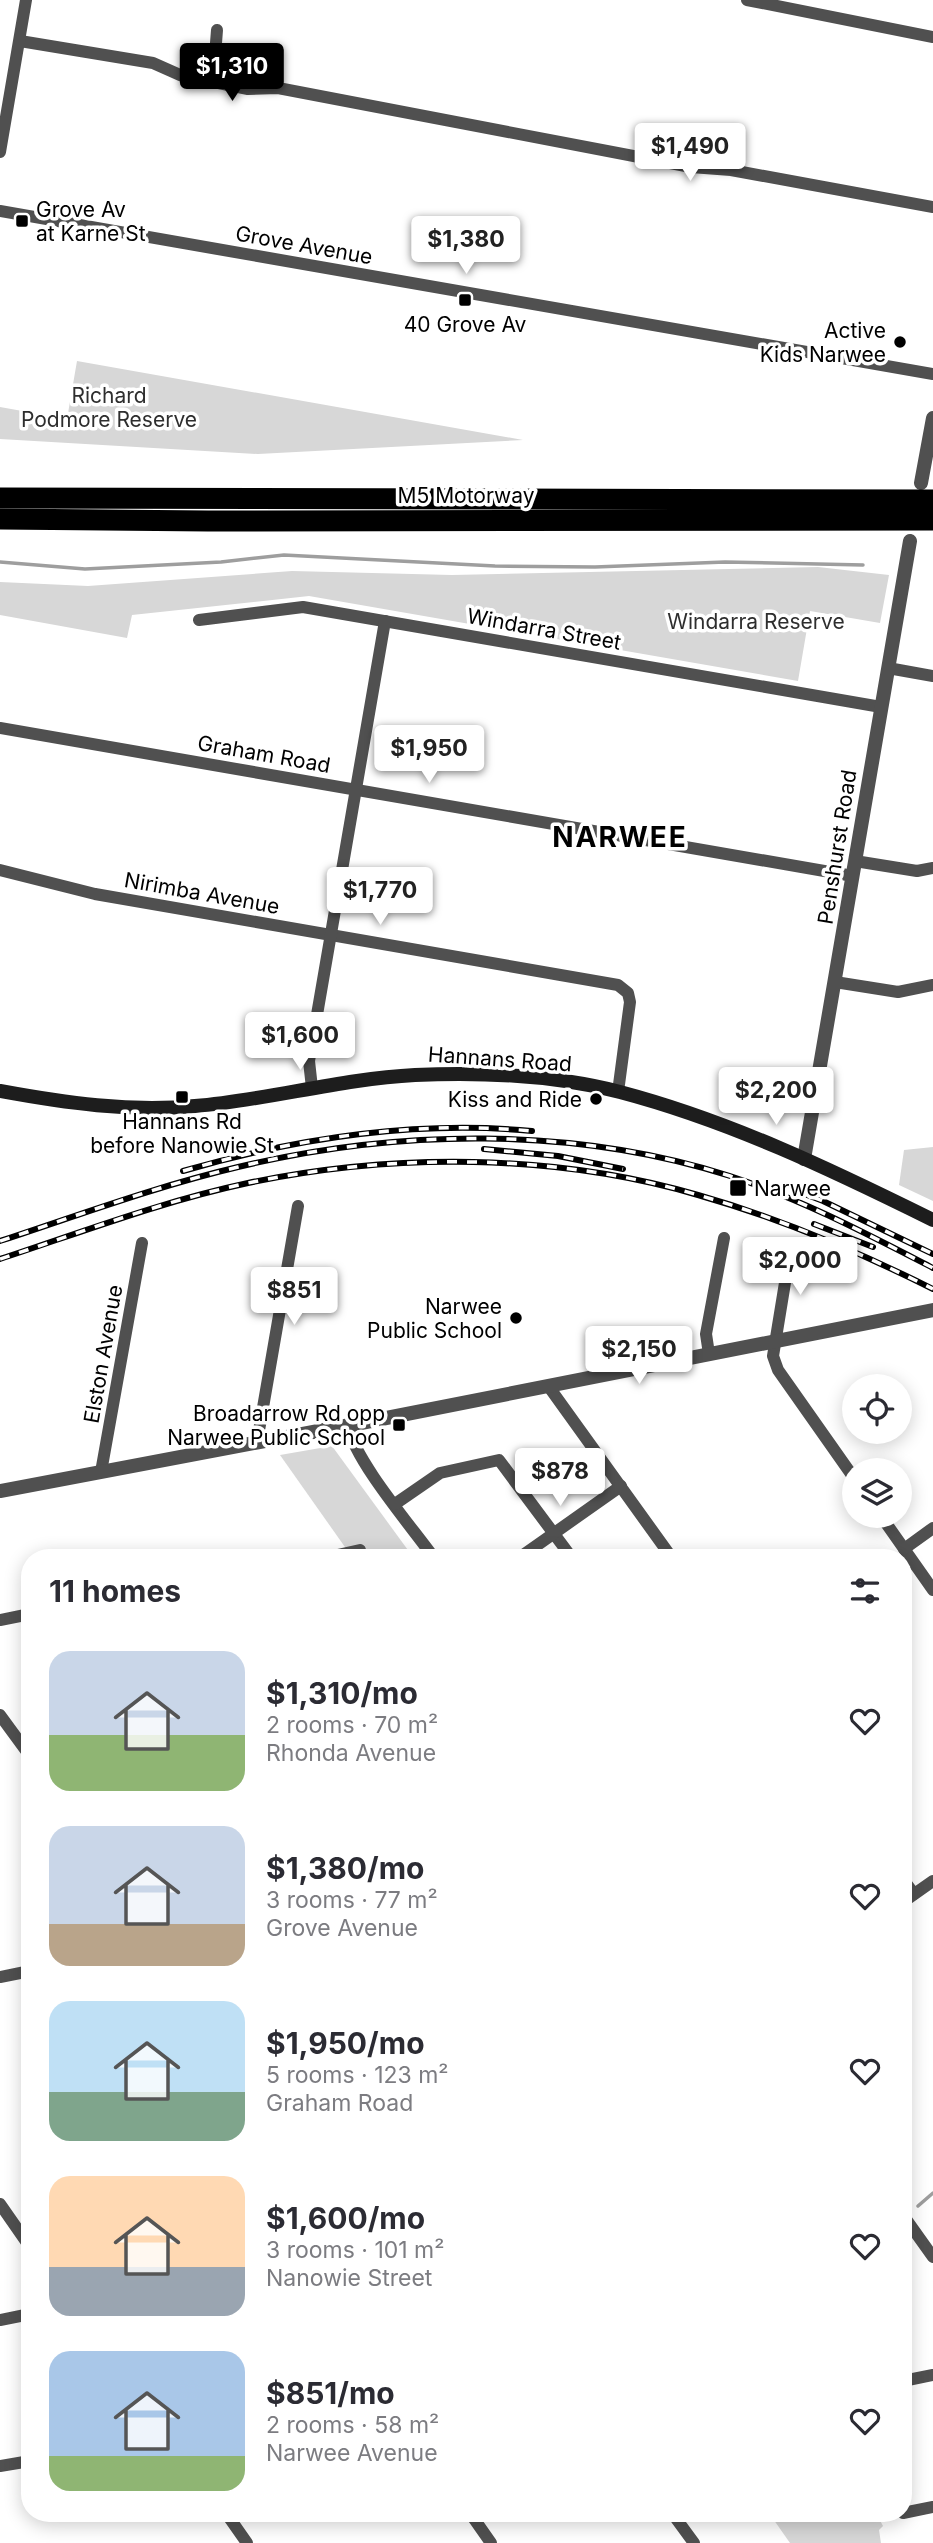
<!DOCTYPE html>
<meta charset="utf-8">
<style>
:root{--surface:#fff;--page:#f2f2f3;--text:#2b2b33;--muted:#7c7c81;--accent:#000}
body{margin:0;font-family:Inter,sans-serif;background:var(--page);color:var(--text);height:100vh;display:flex;flex-direction:column;font-size:26px;white-space:nowrap}
*{box-sizing:border-box;margin:0}
p{font-size:23px;color:var(--muted)}
.icon{flex:none;width:38px;height:38px;fill:none;stroke:currentColor;stroke-width:2;stroke-linecap:round;stroke-linejoin:round}
.map{position:relative;flex:1;overflow:hidden}
.sheet{position:absolute;left:21px;top:1549px;width:891px;height:973px;display:flex;flex-direction:column;background:var(--surface);border-radius:28px;box-shadow:0 4px 18px #0003}
.sheet>*{flex:none}
.controls{position:absolute;left:842px;top:1374px;display:grid;gap:14px}
.controls a{display:grid;place-items:center;width:70px;height:70px;border-radius:50%;background:var(--surface);box-shadow:0 4px 18px #0003;font-size:35px}
.price{position:absolute;translate:-50% -60px;padding:0 16px;border-radius:7px;background:#fff;color:#222;font-size:23px;line-height:46px;filter:drop-shadow(0 2px 4px #0008)}
.price::after{content:'';position:absolute;left:50%;top:42px;width:21px;height:16px;margin-left:-10px;background:inherit;clip-path:polygon(0 0,100% 0,50% 100%)}
.price.on{background:var(--accent);color:#fff}
ul{padding:0;list-style:none}
li{display:flex;align-items:center;gap:21px;height:175px;padding:0 28px}
li span{display:grid;place-items:center;flex:none;width:196px;height:140px;border-radius:21px;color:#555}
li>.icon{margin-inline-start:auto}
span .icon{width:84px;height:84px;fill:#fffc;stroke-width:1}
li b{font-size:30px}
h2{display:flex;justify-content:space-between;align-items:center;height:84px;padding:0 28px;font-size:30px}
.map>svg:first-child{display:block}
.green{fill:#d7d7d7}
.lines{fill:none;stroke-linecap:round;stroke-linejoin:round}
.stream{stroke:#9e9e9e;stroke-width:3.5}
.minor{stroke:#505050;stroke-width:12}
.tertiary{stroke:#505050;stroke-width:14}
.secondary{stroke:#1d1d1d;stroke-width:14}
.motorway{stroke:#000;stroke-width:21}
.rail-casing{stroke:#000;stroke-width:6}
.rail{stroke:#fff;stroke-width:3.5;stroke-dasharray:10;stroke-linecap:butt}
.poi-dot{fill:#000;stroke:#fff;stroke-width:2.5}
.labels{text-anchor:middle;dominant-baseline:central;stroke-width:7;stroke-linejoin:round;paint-order:stroke}
.poi-label{font-size:21px;fill:#000;stroke:#fff;text-anchor:end}
.street-label{font-size:21px;fill:#000;stroke:#fff}
.park-label{font-size:21px;fill:#2e2e2e;stroke:#fff}
.district-label{font-size:28px;font-weight:bold;letter-spacing:2px;fill:#000;stroke:#fff}
</style>
<div class="map">
<svg width="933" height="2543" viewBox="0 0 933 2543">
<rect width="100%" height="100%" fill="#fff"/>
<g class="green">
<polygon points="77,361 523,440 258,454 0,439 0,407 67,419"/>
<polygon points="818,567 889,575 880,623 810,611 798,681 309,596 132,615 127,638 0,615 0,582 88,586 292,571 452,575"/>
<polygon points="933,1147 933,1201 899,1185 904,1150"/>
<polygon points="332,1446 413,1557 352,1557 280,1455"/>
<polygon points="769,2513 877,2515 883,2526 879,2530 881,2543 790,2543"/>
</g>
<g class="lines">
<g class="stream">
<polyline points="0,562 85,569 221,562 284,555 495,566 595,567 725,562 863,565"/>
<polyline points="918,2206 933,2193"/>
</g>
<g class="minor">
<polyline points="747,0 933,37"/>
<polyline points="20,41 153,63 180,75 248,89 278,88 691,167 731,170 933,207"/>
<polyline points="213,82 217,30"/>
<polyline points="0,152 26,0"/>
<polyline points="0,211 933,374"/>
<polyline points="199,620 303,607 881,707"/>
<polyline points="888,668 933,676"/>
<polyline points="0,728 853,876"/>
<polyline points="855,861 917,871 933,868"/>
<polyline points="0,870 95,894 618,985 628,993 630,1002 618,1092"/>
<polyline points="835,982 898,992 933,985"/>
<polyline points="312,1088 309,1061 385,621"/>
<polyline points="791,1246 773,1356 778,1370 854,1478"/>
<polyline points="709,1354 706,1334 724,1238"/>
<polyline points="549,1387 672,1558"/>
<path d="M 348,1426 C 355,1461 411,1526 434,1558"/>
<polyline points="257,1442 298,1206"/>
<polyline points="101,1472 142,1243"/>
<polyline points="395,1504 440,1473 499,1460 572,1558"/>
<polyline points="881,1516 933,1590"/>
<polyline points="904,1549 933,1528"/>
<polyline points="324,1558 360,1550"/>
<polyline points="519,1558 621,1486"/>
<polyline points="0,1620 30,1614"/>
<polyline points="0,1715 30,1756"/>
<polyline points="903,1879 914,1894"/>
<polyline points="903,1902 933,1881"/>
<polyline points="0,1977 30,1971"/>
<polyline points="0,2204 30,2247"/>
<polyline points="903,2215 933,2257"/>
<polyline points="0,2320 30,2314"/>
<polyline points="903,2381 933,2375"/>
<polyline points="0,2466 30,2461"/>
<polyline points="226,2513 247,2543"/>
<polyline points="470,2513 491,2543"/>
<polyline points="672,2513 694,2543"/>
<polyline points="903,2513 933,2507"/>
</g>
<g class="tertiary">
<polyline points="921,483 933,418"/>
<polyline points="804,1159 910,541"/>
<polyline points="0,1491 366,1422 933,1310"/>
</g>
<path class="secondary" d="M 0,1091 C 65,1103 129,1112 195,1106 C 268,1100 340,1079 415,1075 C 482,1072 554,1075 620,1092 C 730,1121 832,1170 933,1220"/>
<g class="motorway">
<polyline points="0,498 933,500"/>
<polyline points="0,519 208,521 933,520"/>
</g>
<g class="rail-casing">
<g id="rail">
<polyline points="484,1149 558,1156 623,1169"/>
<path d="M 183,1171 C 297,1138 414,1120 532,1131"/>
<polyline points="794,1190 823,1201 933,1254"/>
<polyline points="814,1224 873,1247"/>
<path d="M 0,1241 C 79,1215 157,1186 238,1167 C 396,1129 574,1126 730,1176 C 801,1199 867,1234 933,1268"/>
<path d="M 0,1259 C 82,1232 163,1201 248,1183 C 392,1153 555,1153 698,1195 C 779,1218 857,1251 933,1289"/>
</g>
</g>
<use href="#rail" class="rail"/>
</g>
<g class="poi-dot">
<rect x="15" y="214" width="14" height="14" rx="3.5"/>
<rect x="458" y="293" width="14" height="14" rx="3.5"/>
<circle cx="900" cy="342" r="7"/>
<rect x="175" y="1090" width="14" height="14" rx="3.5"/>
<circle cx="596" cy="1099" r="7"/>
<rect x="729" y="1179" width="18" height="18" rx="3.5"/>
<circle cx="516" cy="1318" r="7"/>
<rect x="392" y="1418" width="14" height="14" rx="3.5"/>
</g>
<g class="labels">
<g class="poi-label">
<text x="36" y="209" text-anchor="start">Grove Av<tspan x="36" dy="24">at Karne St</tspan></text>
<text x="465" y="324" text-anchor="middle">40 Grove Av</text>
<text x="886" y="330">Active<tspan x="886" dy="24">Kids Narwee</tspan></text>
<text x="582" y="1099">Kiss and Ride</text>
<text x="182" y="1121" text-anchor="middle">Hannans Rd<tspan x="182" dy="24">before Nanowie St</tspan></text>
<text x="754" y="1188" text-anchor="start">Narwee</text>
<text x="502" y="1306">Narwee<tspan x="502" dy="24">Public School</tspan></text>
<text x="385" y="1413">Broadarrow Rd opp<tspan x="385" dy="24">Narwee Public School</tspan></text>
</g>
<g class="street-label">
<text transform="translate(304 245) rotate(10)">Grove Avenue</text>
<text x="466" y="495">M5 Motorway</text>
<text transform="translate(544 629) rotate(10)">Windarra Street</text>
<text transform="translate(264 754) rotate(10)">Graham Road</text>
<text transform="translate(837 847) rotate(-81)">Penshurst Road</text>
<text transform="translate(202 893) rotate(10)">Nirimba Avenue</text>
<text transform="translate(500 1059) rotate(4)">Hannans Road</text>
<text transform="translate(103 1354) rotate(-80)">Elston Avenue</text>
</g>
<g class="park-label">
<text x="109" y="395">Richard<tspan x="109" dy="24">Podmore Reserve</tspan></text>
<text x="756" y="621">Windarra Reserve</text>
</g>
<g class="district-label">
<text x="620" y="837">NARWEE</text>
</g>
</g>
</svg>
<div class="controls">
<a><svg class="icon" aria-label="locate" viewBox="0 0 24 24"><circle cx="12" cy="12" r="6"/><path d="M12 2v4M12 18v4M2 12h4M18 12h4"/></svg></a>
<a><svg class="icon" aria-label="layers" viewBox="0 0 24 24"><path d="M12 4l9 5-9 5-9-5zM3 14l9 5 9-5"/></svg></a>
</div>
<b class="price on" style="left:232px;top:103px">$1,310</b>
<b class="price" style="left:690px;top:183px">$1,490</b>
<b class="price" style="left:466px;top:276px">$1,380</b>
<b class="price" style="left:429px;top:785px">$1,950</b>
<b class="price" style="left:380px;top:927px">$1,770</b>
<b class="price" style="left:300px;top:1072px">$1,600</b>
<b class="price" style="left:776px;top:1127px">$2,200</b>
<b class="price" style="left:800px;top:1297px">$2,000</b>
<b class="price" style="left:294px;top:1327px">$851</b>
<b class="price" style="left:639px;top:1386px">$2,150</b>
<b class="price" style="left:560px;top:1508px">$878</b>
<section class="sheet">
<h2>11 homes<svg class="icon" aria-label="filters" viewBox="0 0 24 24"><path d="M4 7h16M4 17h16"/><circle cx="9" cy="7" r="2"/><circle cx="15" cy="17" r="2"/></svg></h2>
<ul>
<li><span style="background:linear-gradient(#c9d6e8 60%,#8fb573 0)"><svg class="icon" aria-label="home" viewBox="0 0 24 24"><path d="M3 11l9-7 9 7M6 9v11h12V9"/></svg></span><div><b>$1,310/mo</b><p>2 rooms · 70 m²</p><p>Rhonda Avenue</p></div><svg class="icon" aria-label="heart" viewBox="0 0 24 24"><path d="M12 20l-8-8c-3-5 5-10 8-4 3-6 11-1 8 4z"/></svg></li>
<li><span style="background:linear-gradient(#c9d6e8 70%,#b9a48a 0)"><svg class="icon" aria-label="home" viewBox="0 0 24 24"><path d="M3 11l9-7 9 7M6 9v11h12V9"/></svg></span><div><b>$1,380/mo</b><p>3 rooms · 77 m²</p><p>Grove Avenue</p></div><svg class="icon" aria-label="heart" viewBox="0 0 24 24"><path d="M12 20l-8-8c-3-5 5-10 8-4 3-6 11-1 8 4z"/></svg></li>
<li><span style="background:linear-gradient(#bfe0f5 65%,#7fa58c 0)"><svg class="icon" aria-label="home" viewBox="0 0 24 24"><path d="M3 11l9-7 9 7M6 9v11h12V9"/></svg></span><div><b>$1,950/mo</b><p>5 rooms · 123 m²</p><p>Graham Road</p></div><svg class="icon" aria-label="heart" viewBox="0 0 24 24"><path d="M12 20l-8-8c-3-5 5-10 8-4 3-6 11-1 8 4z"/></svg></li>
<li><span style="background:linear-gradient(#ffd9b3 65%,#9aa5b1 0)"><svg class="icon" aria-label="home" viewBox="0 0 24 24"><path d="M3 11l9-7 9 7M6 9v11h12V9"/></svg></span><div><b>$1,600/mo</b><p>3 rooms · 101 m²</p><p>Nanowie Street</p></div><svg class="icon" aria-label="heart" viewBox="0 0 24 24"><path d="M12 20l-8-8c-3-5 5-10 8-4 3-6 11-1 8 4z"/></svg></li>
<li><span style="background:linear-gradient(#a9c7e8 75%,#8fb573 0)"><svg class="icon" aria-label="home" viewBox="0 0 24 24"><path d="M3 11l9-7 9 7M6 9v11h12V9"/></svg></span><div><b>$851/mo</b><p>2 rooms · 58 m²</p><p>Narwee Avenue</p></div><svg class="icon" aria-label="heart" viewBox="0 0 24 24"><path d="M12 20l-8-8c-3-5 5-10 8-4 3-6 11-1 8 4z"/></svg></li>
</ul>
</section>
</div>
